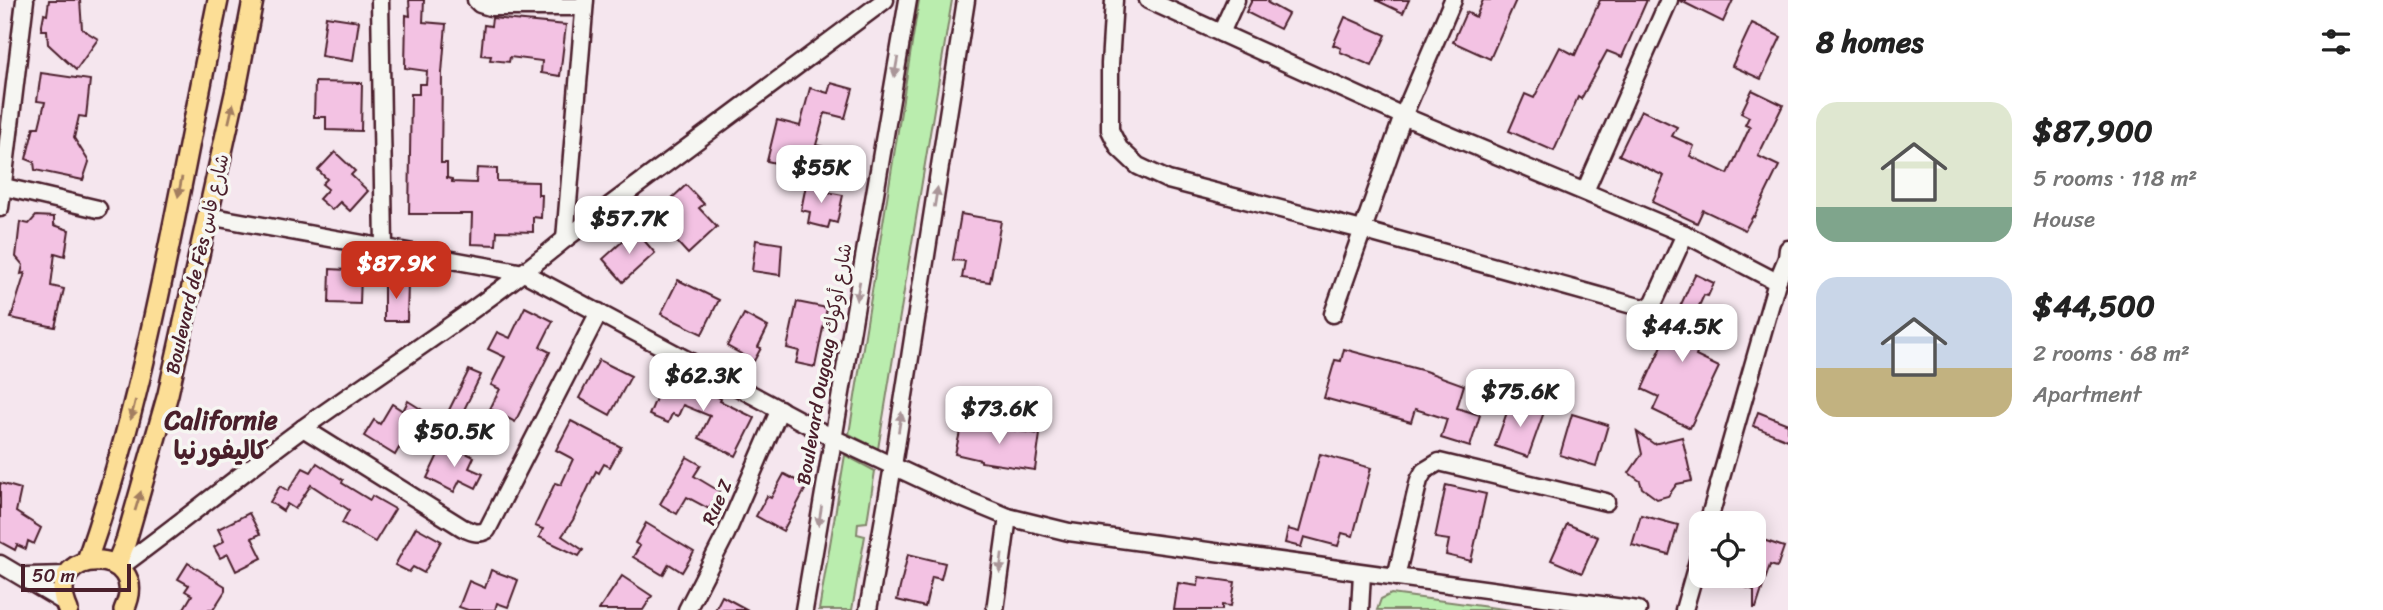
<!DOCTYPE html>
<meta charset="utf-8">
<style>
:root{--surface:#fff;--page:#f6f6f6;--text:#222;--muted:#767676;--accent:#c8321e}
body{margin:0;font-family:Sriracha,"Playpen Sans Arabic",sans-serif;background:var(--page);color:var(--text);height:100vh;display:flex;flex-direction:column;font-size:26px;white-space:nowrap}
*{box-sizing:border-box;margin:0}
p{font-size:23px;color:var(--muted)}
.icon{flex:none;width:38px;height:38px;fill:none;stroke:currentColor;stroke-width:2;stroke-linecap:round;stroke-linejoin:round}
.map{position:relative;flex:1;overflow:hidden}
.sheet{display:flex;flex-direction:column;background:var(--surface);width:595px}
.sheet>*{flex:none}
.fabs{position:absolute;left:1689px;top:511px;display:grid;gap:14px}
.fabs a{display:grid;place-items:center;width:77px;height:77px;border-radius:14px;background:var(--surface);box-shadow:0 4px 18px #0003;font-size:35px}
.scale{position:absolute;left:21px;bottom:18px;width:110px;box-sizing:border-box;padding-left:7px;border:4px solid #4a1f2b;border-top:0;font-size:19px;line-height:24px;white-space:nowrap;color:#4a1f2b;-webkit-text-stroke:5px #f6f6f2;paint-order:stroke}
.price{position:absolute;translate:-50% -60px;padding:0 16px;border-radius:14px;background:#fff;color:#222;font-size:23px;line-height:46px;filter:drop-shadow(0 2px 4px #0008)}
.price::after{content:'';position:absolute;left:50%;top:42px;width:21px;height:16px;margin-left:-10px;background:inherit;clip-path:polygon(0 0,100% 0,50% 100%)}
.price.selected{background:var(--accent);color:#fff}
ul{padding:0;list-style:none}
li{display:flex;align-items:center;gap:21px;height:175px;padding:0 28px}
li span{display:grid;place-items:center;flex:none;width:196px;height:140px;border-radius:21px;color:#555}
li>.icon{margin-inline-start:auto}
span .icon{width:84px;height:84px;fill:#fffc;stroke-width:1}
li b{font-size:30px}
h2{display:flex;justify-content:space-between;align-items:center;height:84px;padding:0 28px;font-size:30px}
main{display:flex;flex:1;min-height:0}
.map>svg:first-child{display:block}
.green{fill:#baedae;stroke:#82866c;stroke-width:2}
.building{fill:#f3c2e3;stroke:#4a1f2b;stroke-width:2}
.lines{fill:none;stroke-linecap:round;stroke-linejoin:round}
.minor-casing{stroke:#4a1f2b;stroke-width:21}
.major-casing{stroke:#4a1f2b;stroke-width:24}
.minor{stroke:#f6f6f2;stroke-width:16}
.major{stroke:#fcde96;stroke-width:19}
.oneway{fill:#a99598}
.oneway2{fill:#a37e60}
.labels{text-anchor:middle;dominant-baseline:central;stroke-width:7;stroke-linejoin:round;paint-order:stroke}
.street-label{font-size:19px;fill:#4a1f2b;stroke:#f6f6f2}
.district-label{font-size:26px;font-weight:bold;fill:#4a1f2b;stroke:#f6f6f2}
</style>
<main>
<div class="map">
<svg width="1788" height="610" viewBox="0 0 1788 610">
<rect width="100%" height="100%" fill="#f5e6ee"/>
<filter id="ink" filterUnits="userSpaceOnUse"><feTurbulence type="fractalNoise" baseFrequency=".0143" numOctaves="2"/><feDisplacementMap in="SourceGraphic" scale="14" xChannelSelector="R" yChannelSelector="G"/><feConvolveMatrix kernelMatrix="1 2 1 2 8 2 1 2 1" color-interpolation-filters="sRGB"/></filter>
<g filter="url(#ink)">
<g class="green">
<polygon points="919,0 952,0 878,449 849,434"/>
<polygon points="845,455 875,471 867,522 858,523 857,534 865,536 852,610 819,610"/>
<polygon points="1391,594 1511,610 1377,610 1381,599"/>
</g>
<g class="building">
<polygon points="49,0 80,0 82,29 98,39 76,70 48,44 47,30 41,30 44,14 47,15"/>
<polygon points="409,0 424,0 423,22 446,24 442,73 441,163 447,163 447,178 452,179 452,182 476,183 477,168 497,169 497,181 538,182 538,195 542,195 541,218 533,217 533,232 497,231 496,245 471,244 472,214 409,214 411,94 419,94 419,84 426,84 427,71 405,68 406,15 410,16"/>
<polygon points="1252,0 1269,0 1268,3 1288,14 1280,29 1246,12"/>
<polygon points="1376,0 1409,0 1403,13"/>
<polygon points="1483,0 1516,0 1490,59 1453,42 1466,12 1476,17"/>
<polygon points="1600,0 1647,0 1622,57 1607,51 1581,99 1578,97 1554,151 1509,131 1525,94 1534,98 1560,47 1575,55"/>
<polygon points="1679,0 1733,0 1723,22"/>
<polygon points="326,16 359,21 353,61 321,56"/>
<polygon points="1345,17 1386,35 1372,66 1340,52 1341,48 1333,45"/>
<polygon points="492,18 566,25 560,76 541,73 542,61 510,57 509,62 490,60 491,56 481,55 484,25 491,26"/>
<polygon points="1752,23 1781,37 1761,79 1732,66"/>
<polygon points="41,73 90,80 86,117 79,116 74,138 89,162 83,180 35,170 34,162 26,159 34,127 39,127 45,102 37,101"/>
<polygon points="315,82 362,83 361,131 326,130 326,117 314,117"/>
<polygon points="831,83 853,89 845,118 825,113 816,145 836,150 833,163 798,154 796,161 781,158 780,164 767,161 777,120 800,126 810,88 828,93"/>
<polygon points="1752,90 1783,105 1758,156 1779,166 1754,217 1753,216 1745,230 1703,210 1697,223 1652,202 1664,176 1619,155 1641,110 1677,127 1672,136 1694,146 1690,156 1728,174 1750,127 1745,125 1749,117 1741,113"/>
<polygon points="335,152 355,171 351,175 368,191 350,211 340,202 332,210 319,199 328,189 322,184 327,179 318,170"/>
<polygon points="807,180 824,184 822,191 843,195 837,223 830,221 828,228 808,223 810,212 801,210"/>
<polygon points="686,185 704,204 699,208 717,227 688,254 653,216"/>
<polygon points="961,214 1001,221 990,282 962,278 965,261 953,260"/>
<polygon points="36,216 54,217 54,225 69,230 65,256 55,253 51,286 64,289 55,327 11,318 25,273 21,274 23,265 16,257 20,222 29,224"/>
<polygon points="635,230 655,253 623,282 603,259"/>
<polygon points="756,240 782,244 780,275 752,271"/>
<polygon points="330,269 347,270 347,273 361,274 360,304 329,303"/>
<polygon points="1695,274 1714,283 1708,296 1704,295 1683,341 1699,348 1696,356 1719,367 1690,428 1653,410 1659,397 1642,389"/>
<polygon points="678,280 719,300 702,334 661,314"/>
<polygon points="384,282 408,282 407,321 384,321"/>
<polygon points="797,302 827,308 815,367 796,363 799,351 787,348"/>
<polygon points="525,307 553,321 540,347 550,352 515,422 490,409 500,389 491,385 505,357 488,349 497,332 510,338"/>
<polygon points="744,314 768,327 758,347 761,348 754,361 727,346"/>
<polygon points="1344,349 1425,371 1464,385 1457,408 1480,415 1470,447 1441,438 1447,419 1415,409 1411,422 1324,398 1335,360 1341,361"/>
<polygon points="599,360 631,376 610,415 579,398"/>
<polygon points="469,370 481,375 460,418 448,412"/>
<polygon points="667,372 699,386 721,399 720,401 755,418 736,456 699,438 710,416 683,405 678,416 672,414 668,423 649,415"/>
<polygon points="408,401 424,411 401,449 399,448 395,455 364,436 374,420 380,424 392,404 403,411"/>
<polygon points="1511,401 1544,412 1528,457 1495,446"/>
<polygon points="1758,412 1788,424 1788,440 1753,426"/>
<polygon points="1572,414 1608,425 1596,466 1560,455"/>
<polygon points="571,421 621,447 610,467 604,464 599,473 596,471 573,520 562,536 583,550 579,556 539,537 543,529 535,526 555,483 561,485 573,459 556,450"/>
<polygon points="962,423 1040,434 1035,470 981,462 981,460 955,454"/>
<polygon points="1637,432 1654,444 1682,437 1692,481 1677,484 1668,496 1657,499 1642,488 1640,481 1629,473 1642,454"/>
<polygon points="444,442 474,457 469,468 483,474 476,488 460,480 454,492 427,478"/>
<polygon points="1320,454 1371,468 1353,536 1342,533 1338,546 1304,537 1301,547 1285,543 1288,529 1299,532"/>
<polygon points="687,457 701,465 694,476 719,491 709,509 687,497 677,514 660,504"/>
<polygon points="317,463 343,480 342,483 370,500 372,496 395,509 375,542 342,523 349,510 311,485 295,509 287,504 283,511 270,502 280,486 288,491 303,468 311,472"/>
<polygon points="784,474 807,486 783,531 756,516 767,496 771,498"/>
<polygon points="0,483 21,489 16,512 41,528 34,544 28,541 26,549 17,545 15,550 0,542"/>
<polygon points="1446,485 1486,494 1471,561 1446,555 1449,540 1435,538"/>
<polygon points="249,513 260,534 252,538 262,558 236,571 228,554 220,558 214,547 224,541 218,529"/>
<polygon points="1641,515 1678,525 1669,555 1632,545"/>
<polygon points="646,523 694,552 682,572 669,564 663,575 633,557 640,546 635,543"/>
<polygon points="1567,524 1598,537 1582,573 1551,560"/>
<polygon points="416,527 441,541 424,573 413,567 409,572 395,565"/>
<polygon points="1754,537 1784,547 1777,567 1770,565 1756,608 1754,608 1754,590 1716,578 1717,576 1754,576"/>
<polygon points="908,554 945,563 941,579 932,577 925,607 897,600"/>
<polygon points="188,563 225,586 225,591 213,610 183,610 192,595 185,591 189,585 178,579"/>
<polygon points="491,570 518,580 508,607 497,603 495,610 468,610 459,607 469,581 485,588"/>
<polygon points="622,576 652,596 643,610 599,610"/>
<polygon points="1199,577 1235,582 1231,606 1222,605 1222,610 1174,610 1178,583 1198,586"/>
<polygon points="722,596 748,610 715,610"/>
</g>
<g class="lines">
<g class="minor-casing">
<g id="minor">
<polyline points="380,0 384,246"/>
<polyline points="476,0 480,4 490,7 584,7"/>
<polyline points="1114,0 1110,64 1110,130 1119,148 1138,166 1168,180 1362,230 1639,307 1648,308 1654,302 1685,234"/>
<polyline points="1148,0 1403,116 1685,234 1777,282"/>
<polyline points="1221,33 1236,0"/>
<polyline points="0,186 98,209"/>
<polyline points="1585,191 1669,0"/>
<polyline points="0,208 25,0"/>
<polyline points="208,216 524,273 833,438 957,496 1008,517 1069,532 1638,610"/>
<polyline points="565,239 585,0"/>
<polyline points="1333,314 1403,116 1453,0"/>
<path d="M 303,428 L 463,528 C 472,532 478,535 487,530 L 599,312"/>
<polyline points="1708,523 1777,282 1787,258 1788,249"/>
<polyline points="0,564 64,602"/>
<path d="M 119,568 C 182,522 243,472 306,426 C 393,364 483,307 565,239 L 885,0"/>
<polyline points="26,576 68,575"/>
<polyline points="1396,577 1419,480 1424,471 1439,462 1606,502"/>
<polyline points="687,610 726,534 780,409"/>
<polyline points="804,610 908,0"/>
<polyline points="868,610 893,466 966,0"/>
<polyline points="995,610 1008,517"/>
<polyline points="1360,610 1362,573"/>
<polyline points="1684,610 1701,550"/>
</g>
</g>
<g class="major-casing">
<g id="major">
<path d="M 87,560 C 150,379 179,188 218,0"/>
<polyline points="116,565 126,541 168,394 236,89 253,0"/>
<path d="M 68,610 C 38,545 155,544 124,610"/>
</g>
</g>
<use href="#minor" class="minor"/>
<use href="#major" class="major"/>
</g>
<defs><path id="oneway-solid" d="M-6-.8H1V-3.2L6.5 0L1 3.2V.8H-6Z" transform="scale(1.75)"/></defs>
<g class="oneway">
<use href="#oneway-solid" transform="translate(896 67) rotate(100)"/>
<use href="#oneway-solid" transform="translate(936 197) rotate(-81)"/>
<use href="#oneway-solid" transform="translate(858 291) rotate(100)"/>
<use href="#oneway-solid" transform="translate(900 422) rotate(-81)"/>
<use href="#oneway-solid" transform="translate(820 516) rotate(99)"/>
<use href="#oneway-solid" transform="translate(1001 563) rotate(97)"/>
</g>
<g class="oneway2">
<use href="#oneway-solid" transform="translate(231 113) rotate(-77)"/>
<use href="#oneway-solid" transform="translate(180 187) rotate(101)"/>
<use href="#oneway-solid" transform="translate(133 410) rotate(104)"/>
<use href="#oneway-solid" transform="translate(138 501) rotate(-73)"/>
</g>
</g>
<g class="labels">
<g class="street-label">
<text transform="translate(197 264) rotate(-77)">Boulevard de Fès شارع فاس</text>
<text transform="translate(824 364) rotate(-80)">Boulevard Ougoug شارع أوكوك</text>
<text transform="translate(717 502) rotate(-66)">Rue Z</text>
</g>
<g class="district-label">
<text x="221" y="420">Californie<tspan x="221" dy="30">كاليفورنيا</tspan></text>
</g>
</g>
</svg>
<div class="fabs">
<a><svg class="icon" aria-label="locate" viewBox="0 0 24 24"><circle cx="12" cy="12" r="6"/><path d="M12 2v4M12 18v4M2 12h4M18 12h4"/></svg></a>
</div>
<div class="scale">50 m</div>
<b class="price" style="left:821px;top:205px">$55K</b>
<b class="price" style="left:629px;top:256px">$57.7K</b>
<b class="price selected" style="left:396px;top:301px">$87.9K</b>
<b class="price" style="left:1682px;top:364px">$44.5K</b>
<b class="price" style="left:703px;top:413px">$62.3K</b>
<b class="price" style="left:1520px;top:429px">$75.6K</b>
<b class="price" style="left:999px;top:446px">$73.6K</b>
<b class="price" style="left:454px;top:469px">$50.5K</b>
</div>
<section class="sheet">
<h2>8 homes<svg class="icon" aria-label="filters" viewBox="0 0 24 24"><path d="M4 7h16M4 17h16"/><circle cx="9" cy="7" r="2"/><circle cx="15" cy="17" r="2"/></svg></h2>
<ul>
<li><span style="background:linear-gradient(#dfe7d0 75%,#7fa58c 0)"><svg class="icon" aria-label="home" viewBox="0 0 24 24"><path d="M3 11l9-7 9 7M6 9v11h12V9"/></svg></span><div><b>$87,900</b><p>5 rooms · 118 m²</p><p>House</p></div></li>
<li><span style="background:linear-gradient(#c9d6e8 65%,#c2b280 0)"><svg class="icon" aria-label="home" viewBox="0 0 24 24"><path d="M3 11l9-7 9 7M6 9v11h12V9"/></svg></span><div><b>$44,500</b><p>2 rooms · 68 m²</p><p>Apartment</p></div></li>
</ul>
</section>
</main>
